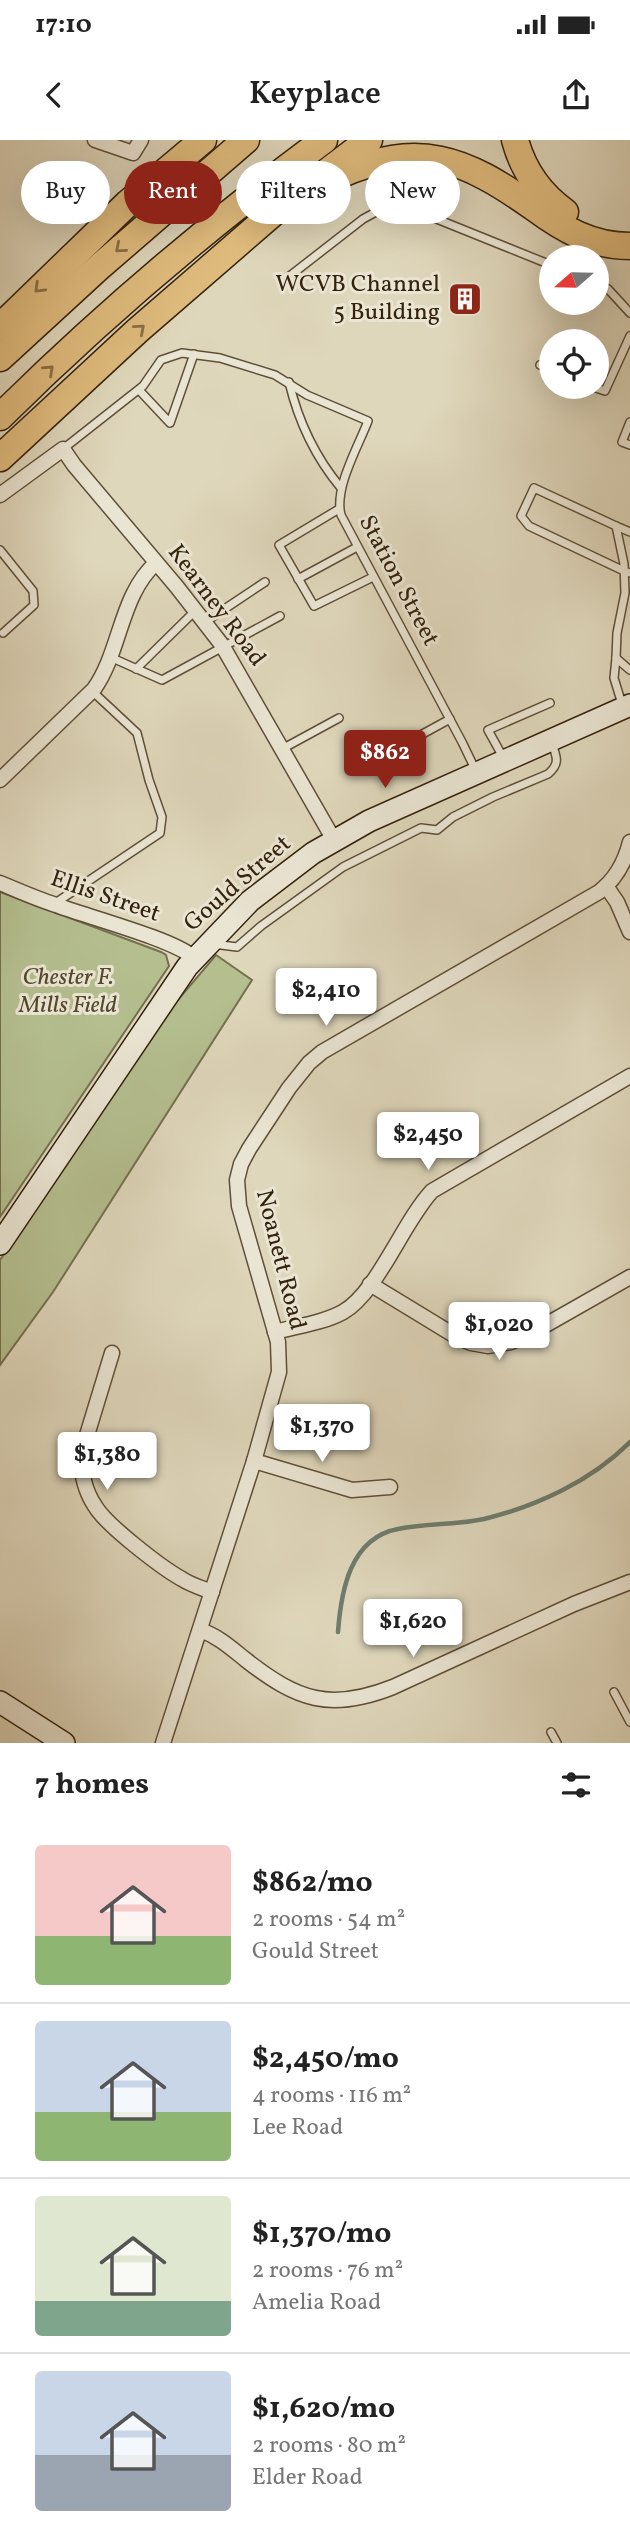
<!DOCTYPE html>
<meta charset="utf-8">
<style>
:root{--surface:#fff;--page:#f2f2f2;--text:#222;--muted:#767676;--line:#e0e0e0;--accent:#8f2418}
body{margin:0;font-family:Vollkorn,serif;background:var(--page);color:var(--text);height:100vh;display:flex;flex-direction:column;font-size:26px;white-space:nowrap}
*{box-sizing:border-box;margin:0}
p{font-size:23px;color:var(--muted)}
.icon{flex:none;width:38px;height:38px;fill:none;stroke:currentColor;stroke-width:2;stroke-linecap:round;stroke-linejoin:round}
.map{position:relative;height:1603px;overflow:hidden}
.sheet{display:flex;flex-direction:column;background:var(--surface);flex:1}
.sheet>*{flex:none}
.guide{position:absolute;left:21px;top:21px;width:588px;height:63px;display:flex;gap:14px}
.needle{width:46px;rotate:250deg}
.fabs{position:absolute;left:539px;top:105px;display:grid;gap:14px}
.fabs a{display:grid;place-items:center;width:70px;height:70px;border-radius:50%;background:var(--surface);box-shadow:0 7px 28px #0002;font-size:35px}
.price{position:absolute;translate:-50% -60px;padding:0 16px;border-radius:7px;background:#fff;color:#222;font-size:23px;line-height:46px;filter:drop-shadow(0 2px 4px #0008)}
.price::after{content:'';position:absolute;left:50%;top:42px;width:21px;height:16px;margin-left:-10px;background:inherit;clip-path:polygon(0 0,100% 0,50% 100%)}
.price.on{background:var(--accent);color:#fff}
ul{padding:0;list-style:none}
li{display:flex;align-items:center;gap:21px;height:175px;padding:0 35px}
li+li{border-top:2px solid var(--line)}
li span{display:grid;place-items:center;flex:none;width:196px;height:140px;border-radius:7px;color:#555}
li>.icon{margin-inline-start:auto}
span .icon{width:84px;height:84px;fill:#fffc;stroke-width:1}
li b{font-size:30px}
h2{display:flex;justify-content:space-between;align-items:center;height:84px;padding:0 35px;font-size:30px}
.chip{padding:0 24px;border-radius:32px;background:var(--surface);box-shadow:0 7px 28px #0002;font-size:24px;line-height:63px}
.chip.on{background:var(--accent);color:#fff}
.status{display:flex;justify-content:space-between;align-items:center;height:49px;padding:0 35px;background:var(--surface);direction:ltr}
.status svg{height:19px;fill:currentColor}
header{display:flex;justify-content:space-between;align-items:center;height:91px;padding:0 35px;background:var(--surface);font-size:32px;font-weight:600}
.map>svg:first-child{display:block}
.green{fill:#b4be8f;stroke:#74704e;stroke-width:2}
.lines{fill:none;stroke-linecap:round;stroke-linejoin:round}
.stream{stroke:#6d7d6e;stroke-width:4.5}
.service-casing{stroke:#5f4f38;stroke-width:10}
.minor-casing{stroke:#5f4f38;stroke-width:17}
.secondary-casing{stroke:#34220c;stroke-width:24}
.motorway-casing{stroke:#34220c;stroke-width:29}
.service{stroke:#eae5d3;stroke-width:7}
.minor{stroke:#eae5d3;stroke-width:14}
.secondary{stroke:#eae5d3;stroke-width:21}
.motorway{stroke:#e0bc7e;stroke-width:26}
.oneway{stroke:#8a6f45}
.labels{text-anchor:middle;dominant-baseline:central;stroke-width:6;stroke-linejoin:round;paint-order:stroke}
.poi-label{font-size:24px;fill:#34220c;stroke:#eae5d3;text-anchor:end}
.street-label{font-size:24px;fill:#34220c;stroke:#eae5d3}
.park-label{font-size:24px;font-style:italic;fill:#54492d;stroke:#eae5d3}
</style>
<div class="status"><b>17:10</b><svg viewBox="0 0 49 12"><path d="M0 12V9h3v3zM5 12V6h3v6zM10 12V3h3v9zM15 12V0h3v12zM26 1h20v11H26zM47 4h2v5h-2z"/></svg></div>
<header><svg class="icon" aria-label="back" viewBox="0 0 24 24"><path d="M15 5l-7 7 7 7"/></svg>Keyplace<svg class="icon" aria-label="share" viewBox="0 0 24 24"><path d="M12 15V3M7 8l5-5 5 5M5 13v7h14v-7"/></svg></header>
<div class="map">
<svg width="630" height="1603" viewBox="0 0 630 1603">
<rect width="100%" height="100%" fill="#dfd7bc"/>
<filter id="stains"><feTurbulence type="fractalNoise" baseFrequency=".00286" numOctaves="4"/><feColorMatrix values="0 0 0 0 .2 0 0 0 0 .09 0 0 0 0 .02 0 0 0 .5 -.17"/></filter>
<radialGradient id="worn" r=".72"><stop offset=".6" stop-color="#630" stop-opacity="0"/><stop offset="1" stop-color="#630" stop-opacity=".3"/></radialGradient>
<g class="green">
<polygon points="0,752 161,812 166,815 169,826 0,1077"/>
<polygon points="216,815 252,840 53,1152 0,1225 0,1120 171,868"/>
</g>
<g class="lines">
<path class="stream" d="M 338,1492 C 341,1451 350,1398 398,1389 C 427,1383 456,1385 484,1379 C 537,1366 591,1341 630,1302"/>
<g class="service-casing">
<g id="service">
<polyline points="282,142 363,79 385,67 407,67 551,125"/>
<polyline points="597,143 608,149 630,173"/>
<polyline points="540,225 551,230"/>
<path d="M 289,242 C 298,280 316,318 341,348"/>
<polyline points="593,247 605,251 630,196"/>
<polyline points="139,250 170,283 194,214"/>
<polyline points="630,282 622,302 630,305"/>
<path d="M 63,309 L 143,246 L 161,220 L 182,213 L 220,218 L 275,235 L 307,255 L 368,281 C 358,307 334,348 341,375 L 462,602 L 476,631"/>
<polyline points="339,369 279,405 314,466 373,437"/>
<polyline points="616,386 630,392"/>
<polyline points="0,410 33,451 34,465 3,493"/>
<polyline points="298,439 357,407"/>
<polyline points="205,482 265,442"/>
<polyline points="110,517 162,540 280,476"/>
<polyline points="616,518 617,493 625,453 624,424 616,386 534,348 521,376 529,386 624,431 630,433"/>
<polyline points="136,529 195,471"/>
<polyline points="622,564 614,538 616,518 630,530"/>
<polyline points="282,609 339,578"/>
<polyline points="386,614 450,579"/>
<polyline points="504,619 488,590 550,563"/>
<polyline points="54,764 160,693 162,677 149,640 137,593 92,551"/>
<path d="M 213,804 L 237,807 L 261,786 L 343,727 L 421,688 L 437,690 L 453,677 L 493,657 L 548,634 C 560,624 557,617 552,604"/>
<polyline points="614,1552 630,1582"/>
<polyline points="551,1592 557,1603"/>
</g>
</g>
<g class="minor-casing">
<g id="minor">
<polyline points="95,0 133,13 141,0"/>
<polyline points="0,355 63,309 74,325 177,447 222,505 334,700"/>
<path d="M 0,640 L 94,549 C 121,511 120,455 156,423"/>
<path d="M 0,743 C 19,751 37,759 56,765 C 85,776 176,800 194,818"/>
<polyline points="606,746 617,762 630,792"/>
<polyline points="370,1144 457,1197 471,1203 488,1206 511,1202 528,1195 630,1137"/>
<path d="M 275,1192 C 297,1186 323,1183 343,1172 C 377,1153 403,1082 432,1051 L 630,936"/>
<path d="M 112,1213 L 81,1315 C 81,1333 85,1351 95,1366 C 106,1385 162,1428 182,1439 C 191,1445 202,1448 212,1452"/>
<polyline points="254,1321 352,1350 390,1347"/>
<path d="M 200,1490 C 218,1496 231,1508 246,1520 C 297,1560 330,1572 393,1547 L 574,1464 L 630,1442"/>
<path d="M 163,1603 L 254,1321 L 279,1232 L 278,1202 L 239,1066 L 237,1040 L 241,1024 L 249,1009 L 289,948 L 309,923 L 322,912 L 599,752 C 616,739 625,722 630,702"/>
</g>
</g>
<g class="secondary-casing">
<g id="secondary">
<polyline points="0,1104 187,827 250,761 313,713 369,681 630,565"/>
<polyline points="0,1562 64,1603"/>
</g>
</g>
<g class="motorway-casing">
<g id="motorway">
<path d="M 515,0 C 523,30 540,54 565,72"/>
<path d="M 337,36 C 419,0 464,18 533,67 C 563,89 591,106 630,106"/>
<polyline points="0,187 128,63 203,0"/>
<polyline points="0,218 98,128 246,0"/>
<path d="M 0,277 C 101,177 209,85 324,0"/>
<polyline points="0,318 137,191 279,68 369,0"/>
</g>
</g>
<use href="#service" class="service"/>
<use href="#minor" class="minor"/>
<use href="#secondary" class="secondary"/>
<use href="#motorway" class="motorway"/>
</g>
<defs><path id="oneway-chevron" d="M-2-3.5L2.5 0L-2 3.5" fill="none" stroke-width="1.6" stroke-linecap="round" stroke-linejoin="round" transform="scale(1.75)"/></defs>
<g class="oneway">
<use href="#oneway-chevron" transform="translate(120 108) rotate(139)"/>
<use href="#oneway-chevron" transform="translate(39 148) rotate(136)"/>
<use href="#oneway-chevron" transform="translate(140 189) rotate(-41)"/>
<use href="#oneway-chevron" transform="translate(49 230) rotate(-43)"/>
</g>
<defs>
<g id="building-square" transform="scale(1.75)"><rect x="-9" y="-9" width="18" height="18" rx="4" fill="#8f2418" stroke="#eae5d3"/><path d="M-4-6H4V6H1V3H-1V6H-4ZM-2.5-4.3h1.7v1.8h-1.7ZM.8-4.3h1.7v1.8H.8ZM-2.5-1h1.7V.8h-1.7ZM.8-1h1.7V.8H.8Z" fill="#fff"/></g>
</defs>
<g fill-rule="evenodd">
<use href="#building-square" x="465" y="159"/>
</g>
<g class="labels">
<g class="poi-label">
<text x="440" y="145">WCVB Channel<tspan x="440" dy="28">5 Building</tspan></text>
</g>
<g class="street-label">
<text transform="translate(398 441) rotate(62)">Station Street</text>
<text transform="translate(216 466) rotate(53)">Kearney Road</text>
<text transform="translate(238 744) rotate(-41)">Gould Street</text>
<text transform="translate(105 757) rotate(19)">Ellis Street</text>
<text transform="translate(280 1120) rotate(76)">Noanett Road</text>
</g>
<g class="park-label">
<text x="68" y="838">Chester F.<tspan x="68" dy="28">Mills Field</tspan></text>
</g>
</g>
<rect width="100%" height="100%" filter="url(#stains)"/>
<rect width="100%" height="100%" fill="url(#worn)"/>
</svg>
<div class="fabs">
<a><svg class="needle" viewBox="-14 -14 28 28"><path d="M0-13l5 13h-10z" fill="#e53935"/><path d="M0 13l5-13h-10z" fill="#767676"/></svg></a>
<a><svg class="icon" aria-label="locate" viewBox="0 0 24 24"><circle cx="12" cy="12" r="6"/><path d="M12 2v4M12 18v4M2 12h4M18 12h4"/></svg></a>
</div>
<b class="price on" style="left:385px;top:650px">$862</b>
<b class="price" style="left:326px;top:888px">$2,410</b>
<b class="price" style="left:428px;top:1032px">$2,450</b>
<b class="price" style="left:499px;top:1222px">$1,020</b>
<b class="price" style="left:322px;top:1324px">$1,370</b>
<b class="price" style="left:107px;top:1352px">$1,380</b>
<b class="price" style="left:413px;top:1519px">$1,620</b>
<div class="guide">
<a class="chip">Buy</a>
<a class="chip on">Rent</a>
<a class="chip">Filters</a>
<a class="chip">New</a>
</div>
</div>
<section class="sheet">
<h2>7 homes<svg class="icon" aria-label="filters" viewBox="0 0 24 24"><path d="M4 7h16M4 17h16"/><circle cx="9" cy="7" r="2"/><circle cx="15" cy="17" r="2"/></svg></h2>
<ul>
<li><span style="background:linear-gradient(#f6c9c9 65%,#8fb573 0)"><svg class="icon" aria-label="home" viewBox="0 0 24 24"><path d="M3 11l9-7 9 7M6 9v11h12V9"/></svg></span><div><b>$862/mo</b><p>2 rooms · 54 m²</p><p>Gould Street</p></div></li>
<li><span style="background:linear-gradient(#c9d6e8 65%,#8fb573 0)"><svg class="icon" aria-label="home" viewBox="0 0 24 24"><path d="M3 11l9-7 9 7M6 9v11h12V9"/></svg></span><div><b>$2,450/mo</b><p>4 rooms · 116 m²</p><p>Lee Road</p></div></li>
<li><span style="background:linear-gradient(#dfe7d0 75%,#7fa58c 0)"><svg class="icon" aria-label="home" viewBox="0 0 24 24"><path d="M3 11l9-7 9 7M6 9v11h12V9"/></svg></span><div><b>$1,370/mo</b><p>2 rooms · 76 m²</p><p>Amelia Road</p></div></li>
<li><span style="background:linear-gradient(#c9d6e8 60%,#9aa5b1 0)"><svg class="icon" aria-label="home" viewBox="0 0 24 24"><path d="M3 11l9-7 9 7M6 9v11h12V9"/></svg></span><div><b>$1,620/mo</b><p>2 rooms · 80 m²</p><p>Elder Road</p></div></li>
</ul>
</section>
